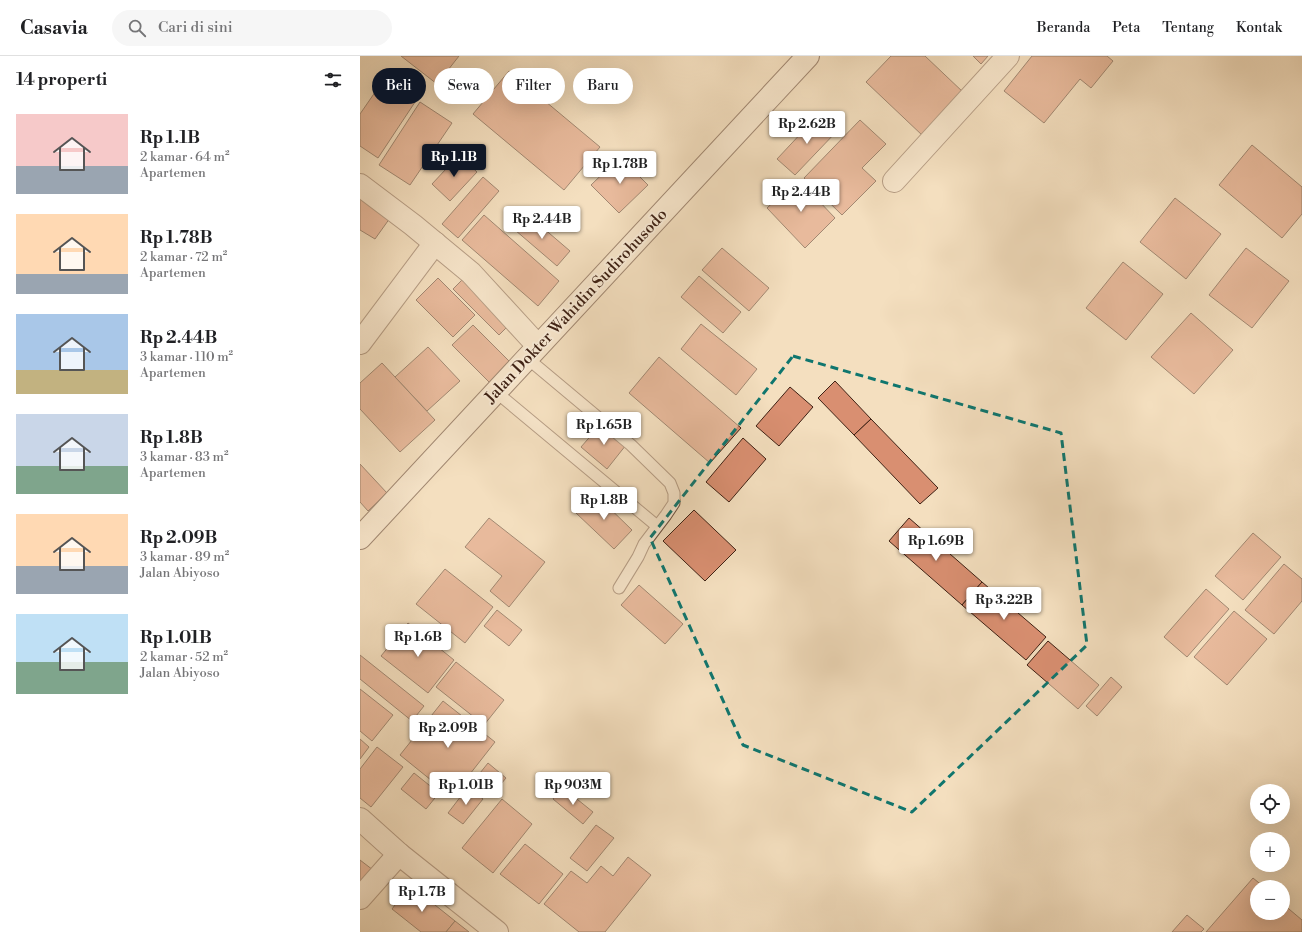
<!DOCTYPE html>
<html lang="id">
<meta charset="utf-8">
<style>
:root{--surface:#fff;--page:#f6f6f6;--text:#202124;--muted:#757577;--line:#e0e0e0;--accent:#111827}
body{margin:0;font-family:"Libre Bodoni",serif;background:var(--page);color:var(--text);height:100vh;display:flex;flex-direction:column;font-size:15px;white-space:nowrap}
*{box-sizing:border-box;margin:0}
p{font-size:13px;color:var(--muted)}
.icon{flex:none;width:22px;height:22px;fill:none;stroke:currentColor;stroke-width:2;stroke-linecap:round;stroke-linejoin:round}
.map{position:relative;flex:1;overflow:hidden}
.sheet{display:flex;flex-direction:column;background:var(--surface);width:360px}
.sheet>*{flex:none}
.guide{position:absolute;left:12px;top:12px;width:380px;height:36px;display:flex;gap:8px}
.tools{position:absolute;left:890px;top:728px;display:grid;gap:8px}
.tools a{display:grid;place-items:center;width:40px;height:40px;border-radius:50%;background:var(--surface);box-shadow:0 4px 16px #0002;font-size:20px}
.price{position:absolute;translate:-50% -34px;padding:0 9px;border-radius:4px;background:#fff;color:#222;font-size:13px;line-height:26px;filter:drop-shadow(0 1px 2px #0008)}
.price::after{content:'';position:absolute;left:50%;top:24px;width:12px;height:9px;margin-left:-6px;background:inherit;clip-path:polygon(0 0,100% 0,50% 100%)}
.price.on{background:var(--accent);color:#fff}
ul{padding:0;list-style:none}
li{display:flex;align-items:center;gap:12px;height:100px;padding:0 16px}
li span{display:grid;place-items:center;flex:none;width:112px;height:80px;border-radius:0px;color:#555}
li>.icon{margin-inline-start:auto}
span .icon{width:48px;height:48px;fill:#fffc;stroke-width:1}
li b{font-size:17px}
h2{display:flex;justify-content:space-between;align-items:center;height:48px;padding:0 16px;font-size:17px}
.chip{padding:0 14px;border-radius:18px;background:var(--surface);box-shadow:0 4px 16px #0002;font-size:14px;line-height:36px}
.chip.on{background:var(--accent);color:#fff}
header{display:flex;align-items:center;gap:24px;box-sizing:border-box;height:56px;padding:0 20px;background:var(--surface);border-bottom:1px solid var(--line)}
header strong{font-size:19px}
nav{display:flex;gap:22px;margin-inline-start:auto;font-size:14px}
.search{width:280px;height:36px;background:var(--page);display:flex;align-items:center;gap:10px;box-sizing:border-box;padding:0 14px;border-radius:22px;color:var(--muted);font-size:15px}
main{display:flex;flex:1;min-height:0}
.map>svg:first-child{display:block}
.building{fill:#d98f71;stroke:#3e2114}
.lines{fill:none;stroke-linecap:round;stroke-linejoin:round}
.service-casing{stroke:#6c503f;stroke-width:13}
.minor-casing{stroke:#6c503f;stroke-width:24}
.secondary-casing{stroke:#3e2114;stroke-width:24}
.service{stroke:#f8ead5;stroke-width:11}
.minor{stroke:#f8ead5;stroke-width:22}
.secondary{stroke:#f8ead5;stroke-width:22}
.marked{fill:none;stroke:#0f766e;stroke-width:3;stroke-dasharray:8 5;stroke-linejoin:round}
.labels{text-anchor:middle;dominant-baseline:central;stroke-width:4;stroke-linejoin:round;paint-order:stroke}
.street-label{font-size:16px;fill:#3e2114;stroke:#f8ead5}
</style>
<header>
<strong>Casavia</strong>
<div class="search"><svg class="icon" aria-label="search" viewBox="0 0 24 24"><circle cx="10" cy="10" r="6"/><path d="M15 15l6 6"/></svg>Cari di sini</div>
<nav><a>Beranda</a><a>Peta</a><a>Tentang</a><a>Kontak</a></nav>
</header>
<main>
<section class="sheet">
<h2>14 properti<svg class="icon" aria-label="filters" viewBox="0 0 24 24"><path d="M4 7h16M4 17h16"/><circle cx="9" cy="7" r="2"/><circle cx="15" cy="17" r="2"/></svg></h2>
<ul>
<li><span style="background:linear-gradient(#f6c9c9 65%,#9aa5b1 0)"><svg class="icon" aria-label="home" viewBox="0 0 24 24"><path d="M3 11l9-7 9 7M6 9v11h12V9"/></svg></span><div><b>Rp 1.1B</b><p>2 kamar · 64 m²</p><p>Apartemen</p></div></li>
<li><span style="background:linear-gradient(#ffd9b3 75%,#9aa5b1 0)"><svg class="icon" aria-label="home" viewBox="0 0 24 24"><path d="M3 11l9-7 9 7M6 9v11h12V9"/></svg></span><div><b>Rp 1.78B</b><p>2 kamar · 72 m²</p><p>Apartemen</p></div></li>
<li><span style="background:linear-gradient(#a9c7e8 70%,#c2b280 0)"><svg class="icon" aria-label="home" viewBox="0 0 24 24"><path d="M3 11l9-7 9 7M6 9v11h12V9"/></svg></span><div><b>Rp 2.44B</b><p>3 kamar · 110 m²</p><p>Apartemen</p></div></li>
<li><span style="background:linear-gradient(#c9d6e8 65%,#7fa58c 0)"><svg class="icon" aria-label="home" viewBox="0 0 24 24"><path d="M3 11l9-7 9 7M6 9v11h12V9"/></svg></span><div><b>Rp 1.8B</b><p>3 kamar · 83 m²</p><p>Apartemen</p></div></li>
<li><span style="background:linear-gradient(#ffd9b3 65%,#9aa5b1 0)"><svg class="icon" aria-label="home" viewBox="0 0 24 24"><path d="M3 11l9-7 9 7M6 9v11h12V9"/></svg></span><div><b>Rp 2.09B</b><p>3 kamar · 89 m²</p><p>Jalan Abiyoso</p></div></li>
<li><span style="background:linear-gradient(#bfe0f5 60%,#7fa58c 0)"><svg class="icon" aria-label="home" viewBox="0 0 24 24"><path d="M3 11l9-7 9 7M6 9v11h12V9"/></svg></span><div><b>Rp 1.01B</b><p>2 kamar · 52 m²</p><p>Jalan Abiyoso</p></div></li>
</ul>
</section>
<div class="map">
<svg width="942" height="876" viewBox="0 0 942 876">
<rect width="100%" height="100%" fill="#f4dfbf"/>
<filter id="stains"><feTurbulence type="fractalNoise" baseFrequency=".005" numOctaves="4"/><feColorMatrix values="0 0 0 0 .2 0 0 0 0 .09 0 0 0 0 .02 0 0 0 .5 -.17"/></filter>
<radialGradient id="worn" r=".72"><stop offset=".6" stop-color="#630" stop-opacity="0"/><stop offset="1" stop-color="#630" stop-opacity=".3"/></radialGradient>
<g class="building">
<polygon points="41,0 99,0 77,28"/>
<polygon points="531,0 565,0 604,37 563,80 506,26"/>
<polygon points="613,0 628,0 621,8"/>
<polygon points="672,0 747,0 753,5 731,32 720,23 684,67 644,35"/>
<polygon points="149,15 240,91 204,134 113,58"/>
<polygon points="29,16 61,37 18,102 0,90 0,58"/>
<polygon points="60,46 92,67 50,129 19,109"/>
<polygon points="459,58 477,75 435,119 417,103"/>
<polygon points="500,64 526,88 502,112 516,125 482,159 444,122"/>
<polygon points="892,89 942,131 942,158 922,182 859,129"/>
<polygon points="99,99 117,116 90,145 72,128"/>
<polygon points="260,101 288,129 259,157 231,129"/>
<polygon points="123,121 139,135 98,182 82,168"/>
<polygon points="438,123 475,162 445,192 407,152"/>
<polygon points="0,142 30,162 15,183 0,174"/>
<polygon points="815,142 861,178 826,223 780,186"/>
<polygon points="124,159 199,225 178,250 102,184"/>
<polygon points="168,159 210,195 197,210 155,174"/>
<polygon points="362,192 409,232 389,255 342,214"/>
<polygon points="886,192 929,225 892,272 849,239"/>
<polygon points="763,206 803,238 766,284 726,252"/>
<polygon points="107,219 153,265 139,279 93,233"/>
<polygon points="339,220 381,256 363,277 321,241"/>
<polygon points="78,222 115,259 93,281 56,244"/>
<polygon points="831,257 873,294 834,338 791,301"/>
<polygon points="341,268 397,313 376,339 321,293"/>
<polygon points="113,269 151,307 131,328 92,289"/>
<polygon points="68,291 100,325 67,355 35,321"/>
<polygon points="299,301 381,372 350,407 269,337"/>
<polygon points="22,307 75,364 40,396 0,353 0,327"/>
<polygon points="475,325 511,363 494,379 458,342"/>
<polygon points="430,331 453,351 419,390 396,370"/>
<polygon points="511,363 578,432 560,448 494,379"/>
<polygon points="241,368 266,389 247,413 221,391"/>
<polygon points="383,382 406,403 369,446 346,426"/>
<polygon points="0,408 27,437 8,455 0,446"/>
<polygon points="235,438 272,474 254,493 216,457"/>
<polygon points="334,454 376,494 345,525 303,485"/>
<polygon points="129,462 185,506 149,551 130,535 142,520 105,491"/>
<polygon points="549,462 622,526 602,549 529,485"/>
<polygon points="893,477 921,501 883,544 855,520"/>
<polygon points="924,508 942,523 942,545 914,578 885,554"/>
<polygon points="85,513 133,551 105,587 56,548"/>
<polygon points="622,526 686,581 666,604 602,549"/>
<polygon points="279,529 323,568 305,588 261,549"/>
<polygon points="846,533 869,553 827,601 804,581"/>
<polygon points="137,554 162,574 149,590 124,570"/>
<polygon points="874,555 907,583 867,629 834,601"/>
<polygon points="48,567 94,604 68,637 21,600"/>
<polygon points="688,585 739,629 718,653 667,609"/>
<polygon points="0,599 64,650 52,665 0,623"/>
<polygon points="96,606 144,644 124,669 76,631"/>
<polygon points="751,621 762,631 737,660 726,650"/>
<polygon points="0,633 33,659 12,685 0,675"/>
<polygon points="83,645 135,686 92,741 40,699"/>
<polygon points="0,683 9,691 0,703"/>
<polygon points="17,691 43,711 11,751 0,742 0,713"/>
<polygon points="128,707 146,722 130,741 112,727"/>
<polygon points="54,717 79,737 66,753 41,733"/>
<polygon points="108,731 123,743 103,768 88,757"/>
<polygon points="202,731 233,756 223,768 193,743"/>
<polygon points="142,743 172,768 133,817 102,792"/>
<polygon points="236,769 254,782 227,815 210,802"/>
<polygon points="165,788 203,818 179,848 140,818"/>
<polygon points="268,801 291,819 245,876 219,876 184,848 211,815 227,827 241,810 253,820"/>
<polygon points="0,804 13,814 0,830"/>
<polygon points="893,822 904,831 897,831 897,857 923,857 923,848 942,864 942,876 846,876"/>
<polygon points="50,829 95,865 86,876 61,876 32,853"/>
<polygon points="827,859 844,873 841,876 812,876"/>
<polygon points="95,865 109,876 86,876"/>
</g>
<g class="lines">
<g class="service-casing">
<g id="service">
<polyline points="167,302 271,389 310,427 314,437 314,447 306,459 284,488 278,501 259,532"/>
<polyline points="136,336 297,470"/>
</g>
</g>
<g class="minor-casing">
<g id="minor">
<polyline points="534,125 648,0"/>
<polyline points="0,129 53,169 111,217 178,290"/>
<polyline points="0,287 75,187"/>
<polyline points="0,763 39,798 137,876"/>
<polyline points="0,842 39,798"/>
</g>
</g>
<g class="secondary-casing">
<polyline id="secondary" points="0,482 448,0"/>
</g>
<use href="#service" class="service"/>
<use href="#minor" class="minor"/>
<use href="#secondary" class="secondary"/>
</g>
<path d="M0 0H942V876H0ZM 433,300 L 701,377 L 727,589 L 552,756 L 383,689 L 290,482 Z" fill="#f4dfbf" fill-opacity=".55" fill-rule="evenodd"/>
<path class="marked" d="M 433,300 L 701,377 L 727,589 L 552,756 L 383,689 L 290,482 Z"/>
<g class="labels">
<g class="street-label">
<text transform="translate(216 250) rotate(-47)">Jalan Dokter Wahidin Sudirohusodo</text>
</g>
</g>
<rect width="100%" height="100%" filter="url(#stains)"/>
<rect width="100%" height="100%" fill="url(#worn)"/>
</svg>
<div class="tools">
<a><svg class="icon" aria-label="locate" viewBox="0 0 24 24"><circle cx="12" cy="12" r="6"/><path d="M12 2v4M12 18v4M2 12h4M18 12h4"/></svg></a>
<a>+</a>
<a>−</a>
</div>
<b class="price" style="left:447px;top:89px">Rp 2.62B</b>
<b class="price on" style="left:94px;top:122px">Rp 1.1B</b>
<b class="price" style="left:260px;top:129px">Rp 1.78B</b>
<b class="price" style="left:441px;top:157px">Rp 2.44B</b>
<b class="price" style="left:182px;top:184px">Rp 2.44B</b>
<b class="price" style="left:244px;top:390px">Rp 1.65B</b>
<b class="price" style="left:244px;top:465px">Rp 1.8B</b>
<b class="price" style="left:576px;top:506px">Rp 1.69B</b>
<b class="price" style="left:644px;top:565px">Rp 3.22B</b>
<b class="price" style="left:58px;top:602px">Rp 1.6B</b>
<b class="price" style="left:88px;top:693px">Rp 2.09B</b>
<b class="price" style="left:106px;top:750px">Rp 1.01B</b>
<b class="price" style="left:213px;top:750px">Rp 903M</b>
<b class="price" style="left:62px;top:857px">Rp 1.7B</b>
<div class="guide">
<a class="chip on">Beli</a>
<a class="chip">Sewa</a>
<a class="chip">Filter</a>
<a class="chip">Baru</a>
</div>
</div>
</main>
